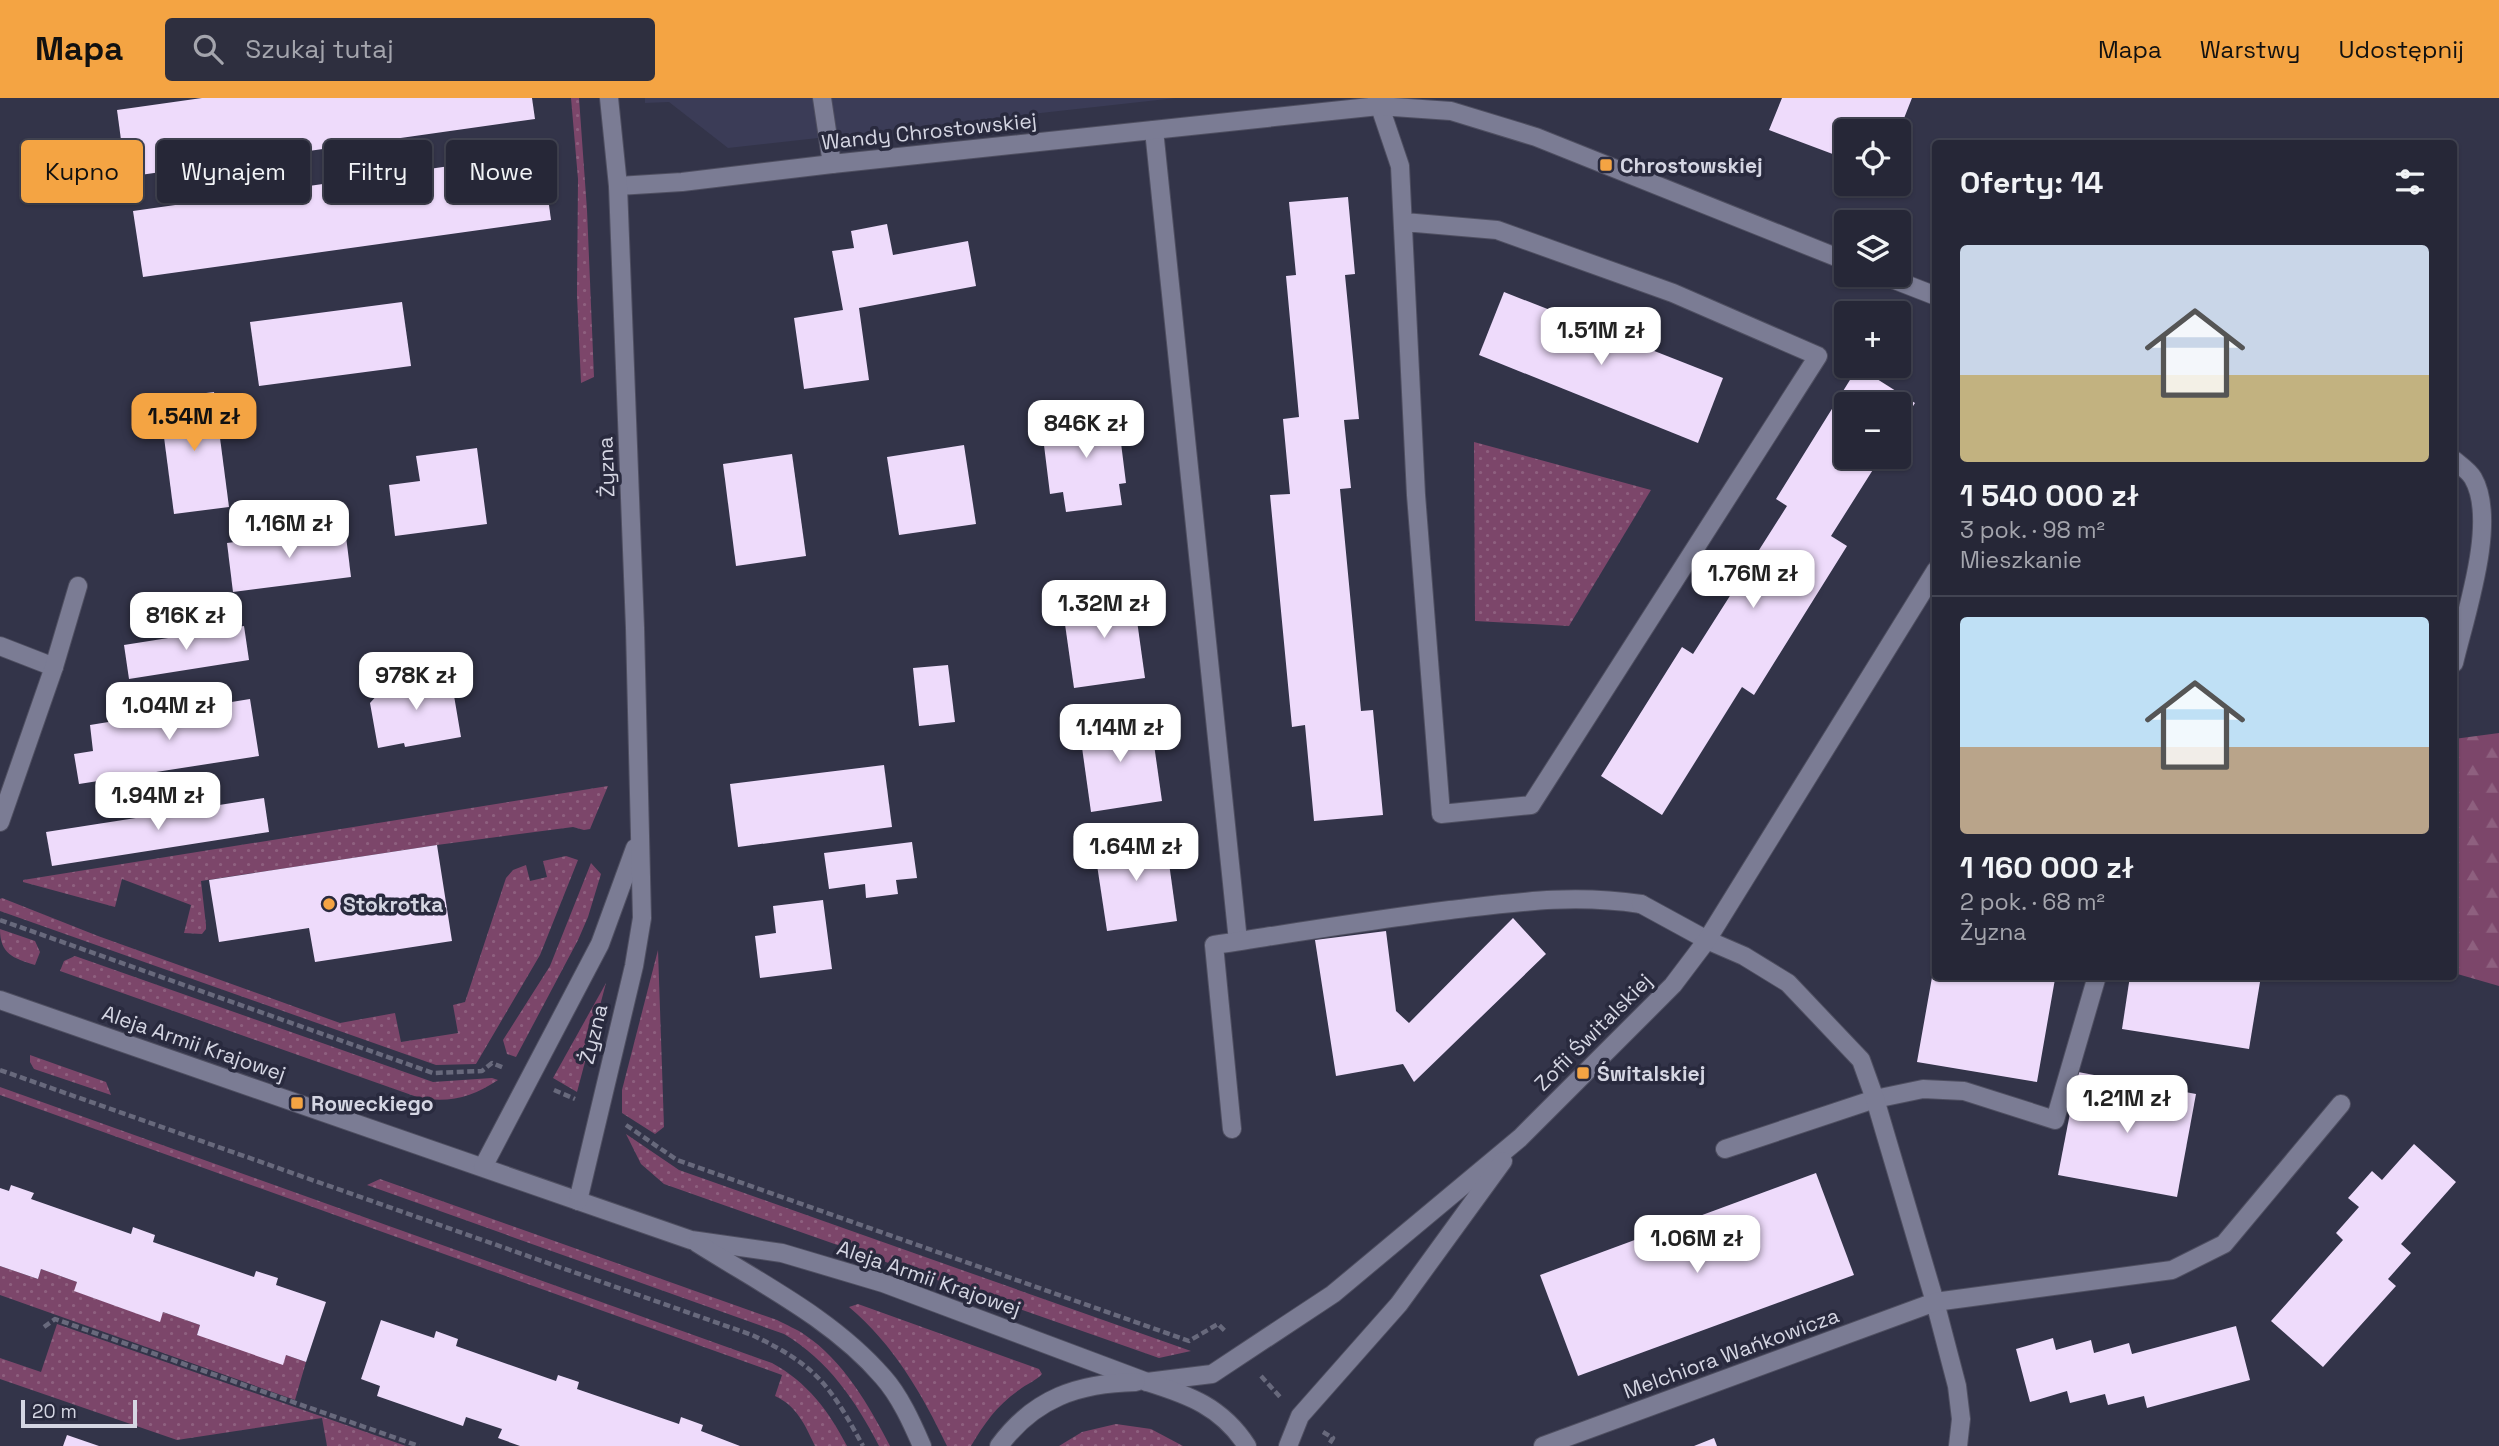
<!DOCTYPE html>
<html lang="pl">
<meta charset="utf-8">
<style>
:root{--surface:#262737;--page:#2e2f3f;--text:#f1f3f6;--muted:#a4a5ad;--line:#424452;--accent:#f4a443}
body{margin:0;font-family:"Space Grotesk",sans-serif;background:var(--page);color:var(--text);height:100vh;display:flex;flex-direction:column;font-size:26px;white-space:nowrap}
*{box-sizing:border-box;margin:0}
p{font-size:23px;color:var(--muted)}
.icon{flex:none;width:38px;height:38px;fill:none;stroke:currentColor;stroke-width:2;stroke-linecap:round;stroke-linejoin:round}
.map{position:relative;flex:1;overflow:hidden}
.side{position:absolute;left:1932px;top:42px;width:525px;height:840px;display:flex;flex-direction:column;background:var(--surface);border-radius:7px;box-shadow:0 2px 5px #0004,0 0 0 2px var(--line)}
.side>*{flex:none}
.guide{position:absolute;left:21px;top:42px;width:665px;height:63px;display:flex;gap:14px}
.fabs{position:absolute;left:1834px;top:21px;display:grid;gap:14px}
.fabs a{display:grid;place-items:center;width:77px;height:77px;border-radius:7px;background:var(--surface);box-shadow:0 2px 5px #0004,0 0 0 2px var(--line);font-size:35px}
.scale{position:absolute;left:21px;bottom:18px;width:116px;box-sizing:border-box;padding-left:7px;border:4px solid #d5d6e3;border-top:0;font-size:19px;line-height:24px;white-space:nowrap;color:#d5d6e3;-webkit-text-stroke:5px #292a3e;paint-order:stroke}
.price{position:absolute;translate:-50% -60px;padding:0 16px;border-radius:14px;background:#fff;color:#222;font-size:23px;line-height:46px;filter:drop-shadow(0 2px 4px #0008)}
.price::after{content:'';position:absolute;left:50%;top:42px;width:21px;height:16px;margin-left:-10px;background:inherit;clip-path:polygon(0 0,100% 0,50% 100%)}
.price.selected{background:var(--accent);color:#111}
ul{padding:0;list-style:none}
li{display:grid;align-content:center;gap:14px;height:371px;padding:0 28px}
li+li{border-top:2px solid var(--line)}
li span{display:grid;place-items:center;height:217px;border-radius:7px;color:#555}
li>.icon{margin-inline-start:auto}
span .icon{width:126px;height:126px;fill:#fffc;stroke-width:1}
li b{font-size:30px}
h2{display:flex;justify-content:space-between;align-items:center;height:84px;padding:0 28px;font-size:30px}
.chip{padding:0 24px;border-radius:7px;background:var(--surface);box-shadow:0 2px 5px #0004,0 0 0 2px var(--line);font-size:24px;line-height:63px}
.chip.selected{background:var(--accent);color:#111}
header{display:flex;align-items:center;gap:42px;box-sizing:border-box;height:98px;padding:0 35px;background:var(--accent);color:#111}
header strong{font-size:33px}
nav{display:flex;gap:38px;margin-inline-start:auto;font-size:24px}
.search{width:490px;height:63px;background:var(--page);display:flex;align-items:center;gap:18px;box-sizing:border-box;padding:0 24px;border-radius:7px;color:var(--muted);font-size:26px}
.map>svg:first-child{display:block}
.built{fill:#3b3c57}
.green{fill:url(#green-dots)}
.forest{fill:url(#forest-firs)}
.building{fill:#eedbfb}
.lines{fill:none;stroke-linecap:round;stroke-linejoin:round}
.service-casing{stroke:#4f4f61;stroke-width:20}
.minor-casing{stroke:#4f4f61;stroke-width:20}
.tertiary-casing{stroke:#4f4f61;stroke-width:20}
.path{stroke:#68697c;stroke-width:4.5;stroke-dasharray:7 3.5;stroke-linecap:butt}
.service{stroke:#7b7c94;stroke-width:18}
.minor{stroke:#7b7c94;stroke-width:18}
.tertiary{stroke:#7b7c94;stroke-width:18}
.poi-dot{fill:#f4a443;stroke:#292a3e;stroke-width:2.5}
.labels{text-anchor:middle;dominant-baseline:central;stroke-width:7;stroke-linejoin:round;paint-order:stroke}
.street-label{font-size:21px;fill:#d5d6e3;stroke:#292a3e}
.poi-label{font-size:21px;font-weight:bold;fill:#d5d6e3;stroke:#292a3e;text-anchor:start}
</style>
<header>
<strong>Mapa</strong>
<div class="search"><svg class="icon" aria-label="search" viewBox="0 0 24 24"><circle cx="10" cy="10" r="6"/><path d="M15 15l6 6"/></svg>Szukaj tutaj</div>
<nav><a>Mapa</a><a>Warstwy</a><a>Udostępnij</a></nav>
</header>
<div class="map">
<svg width="2499" height="1348" viewBox="0 0 2499 1348">
<defs>
<pattern id="green-dots" width="8" height="8" patternUnits="userSpaceOnUse" patternTransform="scale(1.75)"><rect width="8" height="8" fill="#7c466a"/><path d="M2 2h.1M6 6h.1" fill="none" stroke="#8e607f" stroke-width="1.8" stroke-linecap="round"/></pattern>
<pattern id="forest-firs" width="22" height="20" patternUnits="userSpaceOnUse" patternTransform="scale(1.75)"><rect width="22" height="20" fill="#7c466a"/><path d="M5 1l3.5 6h-7zM16 11l3.5 6h-7z" fill="#8e607f"/></pattern>
</defs>
<rect width="100%" height="100%" fill="#333449"/>
<polygon class="built" points="645,0 1176,0 728,50 669,4 645,5"/>
<g class="green">
<polygon points="571,0 579,0 587,112 594,279 581,285 577,197 578,81"/>
<polygon points="1474,344 1651,392 1569,528 1475,523"/>
<polygon points="608,688 590,731 584,732 573,729 437,747 201,783 206,827 206,831 202,836 184,835 191,807 122,781 115,809 23,784 23,782"/>
<polygon points="566,758 578,762 540,857 476,966 436,967 0,813 0,801 2,800 98,838 340,925 395,915 401,944 458,935 453,907 465,904 506,780 513,772 526,767 530,783 547,779 543,763"/>
<polygon points="591,765 601,776 588,819 578,842 516,959 507,956 503,942 550,868"/>
<path d="M 0,831 L 35,843 L 40,854 L 35,867 C 13,860 0,856 0,831 Z"/>
<polygon points="658,852 664,1029 655,1036 622,1015 622,992"/>
<path d="M 75,858 L 433,984 L 492,980 L 498,982 C 473,999 450,1005 420,1000 L 60,873 L 64,863 Z"/>
<polygon points="606,885 577,994 553,980"/>
<polygon points="30,957 106,984 111,997 34,971 30,964"/>
<path d="M 0,989 L 772,1265 C 807,1284 829,1313 847,1348 L 815,1348 C 805,1327 797,1308 775,1298 L 782,1277 L 0,997 Z"/>
<polygon points="626,1036 679,1072 1191,1253 1159,1260 664,1086 641,1066"/>
<path d="M 380,1081 L 777,1222 C 786,1227 797,1231 805,1237 C 843,1262 870,1309 890,1348 L 879,1348 C 856,1303 828,1262 784,1236 L 367,1087 Z"/>
<polygon points="0,1168 38,1181 41,1171 77,1184 75,1193 159,1223 163,1214 200,1227 197,1237 286,1257 306,1264 295,1302 0,1197"/>
<path d="M 858,1206 L 1039,1271 L 1042,1276 C 1036,1283 1026,1286 1019,1292 C 997,1307 984,1326 971,1348 L 947,1348 C 922,1296 894,1247 849,1209 Z"/>
<polygon points="57,1226 406,1348 327,1348 322,1320 177,1342 0,1281 0,1260 41,1274"/>
<polygon points="1116,1326 1151,1331 1183,1348 1059,1348 1082,1334"/>
</g>
<polygon class="forest" points="2499,635 2499,888 2454,875 2454,641"/>
<g class="building">
<polygon points="202,0 532,0 535,21 126,79 117,12"/>
<polygon points="1782,0 1912,0 1899,33 1846,33 1846,61 1769,32"/>
<polygon points="542,55 551,122 143,179 133,113"/>
<polygon points="1348,99 1355,176 1345,177 1359,321 1344,322 1351,390 1340,391 1361,613 1373,612 1383,717 1314,723 1305,627 1292,629 1270,397 1290,396 1283,321 1299,319 1286,178 1296,177 1289,104"/>
<polygon points="887,126 893,157 968,143 976,188 859,210 869,282 804,291 794,220 843,212 832,153 854,150 851,133"/>
<polygon points="1504,194 1723,280 1698,345 1479,257"/>
<polygon points="402,204 411,268 259,288 250,224"/>
<polygon points="1858,269 1915,305 1899,330 1899,306 1846,306 1846,359 1881,359 1831,438 1847,448 1754,597 1742,589 1662,717 1601,678 1682,549 1693,556 1787,408 1776,401"/>
<polygon points="214,294 229,409 174,416 159,301"/>
<polygon points="1109,309 1111,330 1119,329 1126,385 1119,386 1122,407 1066,414 1063,394 1050,396 1043,339 1056,337 1054,317"/>
<polygon points="964,347 976,426 899,437 887,359"/>
<polygon points="477,350 487,426 395,438 389,387 420,383 416,358"/>
<polygon points="792,356 806,458 736,468 723,366"/>
<polygon points="345,430 351,479 233,494 227,445"/>
<polygon points="1133,494 1145,580 1074,590 1062,505"/>
<polygon points="244,528 249,562 129,581 124,547"/>
<polygon points="948,567 955,624 919,628 913,570"/>
<polygon points="450,574 461,639 405,649 404,645 378,650 370,605 379,595 395,592 393,584"/>
<polygon points="250,601 259,658 79,686 74,656 93,653 90,627"/>
<polygon points="1150,618 1162,703 1091,714 1079,628"/>
<polygon points="884,667 892,729 738,749 730,686"/>
<polygon points="264,700 269,734 52,768 46,734"/>
<polygon points="1165,736 1177,823 1107,833 1094,747"/>
<polygon points="912,744 917,780 896,782 898,796 866,800 865,786 829,791 824,755"/>
<polygon points="437,747 452,843 315,864 309,830 219,844 209,782"/>
<polygon points="823,802 832,871 760,880 755,838 776,835 773,808"/>
<polygon points="1513,820 1546,856 1414,984 1403,966 1336,978 1315,842 1386,833 1396,913 1409,925"/>
<polygon points="1934,868 1936,878 2041,878 2055,881 2037,984 1917,964"/>
<polygon points="2130,878 2261,878 2249,951 2122,931"/>
<polygon points="2078,974 2196,996 2177,1099 2058,1077"/>
<polygon points="2414,1046 2456,1084 2401,1146 2411,1155 2388,1181 2396,1188 2323,1269 2271,1223 2343,1142 2336,1135 2359,1109 2348,1100 2372,1073 2382,1082"/>
<polygon points="1816,1075 1854,1177 1578,1278 1540,1177"/>
<polygon points="11,1087 34,1095 31,1101 131,1136 133,1129 155,1137 153,1144 254,1179 256,1173 278,1180 276,1187 326,1204 306,1264 286,1257 283,1267 197,1237 200,1227 163,1214 160,1224 74,1193 77,1184 41,1171 38,1181 0,1168 0,1090 9,1093"/>
<polygon points="381,1222 434,1240 436,1233 458,1241 456,1248 556,1283 558,1277 579,1284 577,1291 679,1326 681,1319 703,1327 701,1333 740,1348 520,1348 498,1340 502,1331 466,1319 463,1328 377,1298 380,1288 361,1281"/>
<polygon points="2236,1228 2250,1282 2147,1310 2144,1298 2108,1307 2105,1296 2070,1305 2067,1293 2030,1304 2016,1251 2053,1240 2056,1252 2091,1242 2094,1255 2129,1245 2132,1256"/>
<polygon points="67,1337 99,1348 63,1348"/>
<polygon points="1714,1340 1717,1348 1694,1348"/>
</g>
<g class="lines">
<g class="service-casing">
<g id="service">
<polyline points="822,0 832,66"/>
<polyline points="1377,0 1400,68 1416,397 1441,716 1531,707 1818,258 1673,195 1497,132 1404,124"/>
<polyline points="1154,32 1238,843"/>
<path d="M 1232,1031 L 1214,847 C 1292,835 1371,822 1450,812 C 1519,804 1572,796 1641,806"/>
<polyline points="1725,1051 1875,1001 1923,991 1964,993 2055,1022 2097,878"/>
</g>
</g>
<g class="minor-casing">
<g id="minor">
<polyline points="618,88 682,84 832,66 1379,8 1451,13 1536,39 1846,163"/>
<polyline points="1882,177 1936,198"/>
<path d="M 2454,362 C 2460,367 2469,373 2473,380 C 2498,423 2465,518 2454,565"/>
<polyline points="0,548 54,569"/>
<polyline points="0,724 54,569 78,488"/>
<polyline points="1641,806 1707,842 1744,858 1788,885 1861,962 1875,1001 1935,1204 1957,1288 1961,1321 1958,1348"/>
<polyline points="1147,1284 1212,1276 1333,1196 1520,1040 1673,887 1707,842 1936,472"/>
<polyline points="1288,1348 1300,1318 1399,1206 1503,1063"/>
<polyline points="1543,1348 1935,1204 2172,1172 2224,1146 2341,1006"/>
</g>
</g>
<g class="tertiary-casing">
<g id="tertiary">
<path d="M 0,902 L 691,1142 L 782,1155 L 883,1185 L 1147,1284 C 1189,1297 1222,1309 1247,1348"/>
<polyline points="483,1069 600,846 635,750"/>
<polyline points="578,1103 634,868 642,820 635,530 618,88 609,0"/>
<path d="M 697,1145 C 760,1185 833,1221 883,1279 C 900,1298 912,1325 922,1348"/>
<path d="M 999,1348 C 1034,1300 1079,1285 1136,1284"/>
</g>
</g>
<g class="path">
<polyline points="0,822 433,975 482,973 492,965 504,970"/>
<path d="M 0,972 L 752,1237 C 816,1267 830,1287 863,1348"/>
<polyline points="554,992 575,1001"/>
<polyline points="626,1027 677,1062 1189,1243 1218,1226 1225,1233"/>
<polyline points="44,1229 55,1221 419,1348"/>
<polyline points="1261,1278 1281,1300"/>
<polyline points="1323,1334 1333,1340 1328,1348"/>
</g>
<use href="#service" class="service"/>
<use href="#minor" class="minor"/>
<use href="#tertiary" class="tertiary"/>
</g>
<g class="poi-dot">
<rect x="1599" y="60" width="14" height="14" rx="3.5"/>
<circle cx="329" cy="806" r="7"/>
<rect x="1576" y="968" width="14" height="14" rx="3.5"/>
<rect x="290" y="998" width="14" height="14" rx="3.5"/>
</g>
<g class="labels">
<g class="street-label">
<text transform="translate(929 33) rotate(-6)">Wandy Chrostowskiej</text>
<text transform="translate(606 369) rotate(-92)">Żyzna</text>
<text transform="translate(1593 934) rotate(-45)">Zofii Świtalskiej</text>
<text transform="translate(593 936) rotate(-76)">Żyzna</text>
<text transform="translate(194 945) rotate(19)">Aleja Armii Krajowej</text>
<text transform="translate(929 1180) rotate(19)">Aleja Armii Krajowej</text>
<text transform="translate(1731 1255) rotate(-20)">Melchiora Wańkowicza</text>
</g>
<g class="poi-label">
<text x="1620" y="67">Chrostowskiej</text>
<text x="343" y="806">Stokrotka</text>
<text x="1597" y="975">Świtalskiej</text>
<text x="311" y="1005">Roweckiego</text>
</g>
</g>
</svg>
<div class="fabs">
<a><svg class="icon" aria-label="locate" viewBox="0 0 24 24"><circle cx="12" cy="12" r="6"/><path d="M12 2v4M12 18v4M2 12h4M18 12h4"/></svg></a>
<a><svg class="icon" aria-label="layers" viewBox="0 0 24 24"><path d="M12 4l9 5-9 5-9-5zM3 14l9 5 9-5"/></svg></a>
<a>+</a>
<a>−</a>
</div>
<div class="scale">20 m</div>
<b class="price" style="left:1601px;top:269px">1.51M zł</b>
<b class="price selected" style="left:194px;top:355px">1.54M zł</b>
<b class="price" style="left:1086px;top:362px">846K zł</b>
<b class="price" style="left:289px;top:462px">1.16M zł</b>
<b class="price" style="left:1753px;top:512px">1.76M zł</b>
<b class="price" style="left:1104px;top:542px">1.32M zł</b>
<b class="price" style="left:186px;top:554px">816K zł</b>
<b class="price" style="left:416px;top:614px">978K zł</b>
<b class="price" style="left:169px;top:644px">1.04M zł</b>
<b class="price" style="left:1120px;top:666px">1.14M zł</b>
<b class="price" style="left:158px;top:734px">1.94M zł</b>
<b class="price" style="left:1136px;top:785px">1.64M zł</b>
<b class="price" style="left:2127px;top:1037px">1.21M zł</b>
<b class="price" style="left:1697px;top:1177px">1.06M zł</b>
<div class="guide">
<a class="chip selected">Kupno</a>
<a class="chip">Wynajem</a>
<a class="chip">Filtry</a>
<a class="chip">Nowe</a>
</div>
<section class="side">
<h2>Oferty: 14<svg class="icon" aria-label="filters" viewBox="0 0 24 24"><path d="M4 7h16M4 17h16"/><circle cx="9" cy="7" r="2"/><circle cx="15" cy="17" r="2"/></svg></h2>
<ul>
<li><span style="background:linear-gradient(#c9d6e8 60%,#c2b280 0)"><svg class="icon" aria-label="home" viewBox="0 0 24 24"><path d="M3 11l9-7 9 7M6 9v11h12V9"/></svg></span><div><b>1 540 000 zł</b><p>3 pok. · 98 m²</p><p>Mieszkanie</p></div></li>
<li><span style="background:linear-gradient(#bfe0f5 60%,#b9a48a 0)"><svg class="icon" aria-label="home" viewBox="0 0 24 24"><path d="M3 11l9-7 9 7M6 9v11h12V9"/></svg></span><div><b>1 160 000 zł</b><p>2 pok. · 68 m²</p><p>Żyzna</p></div></li>
</ul>
</section>
</div>
